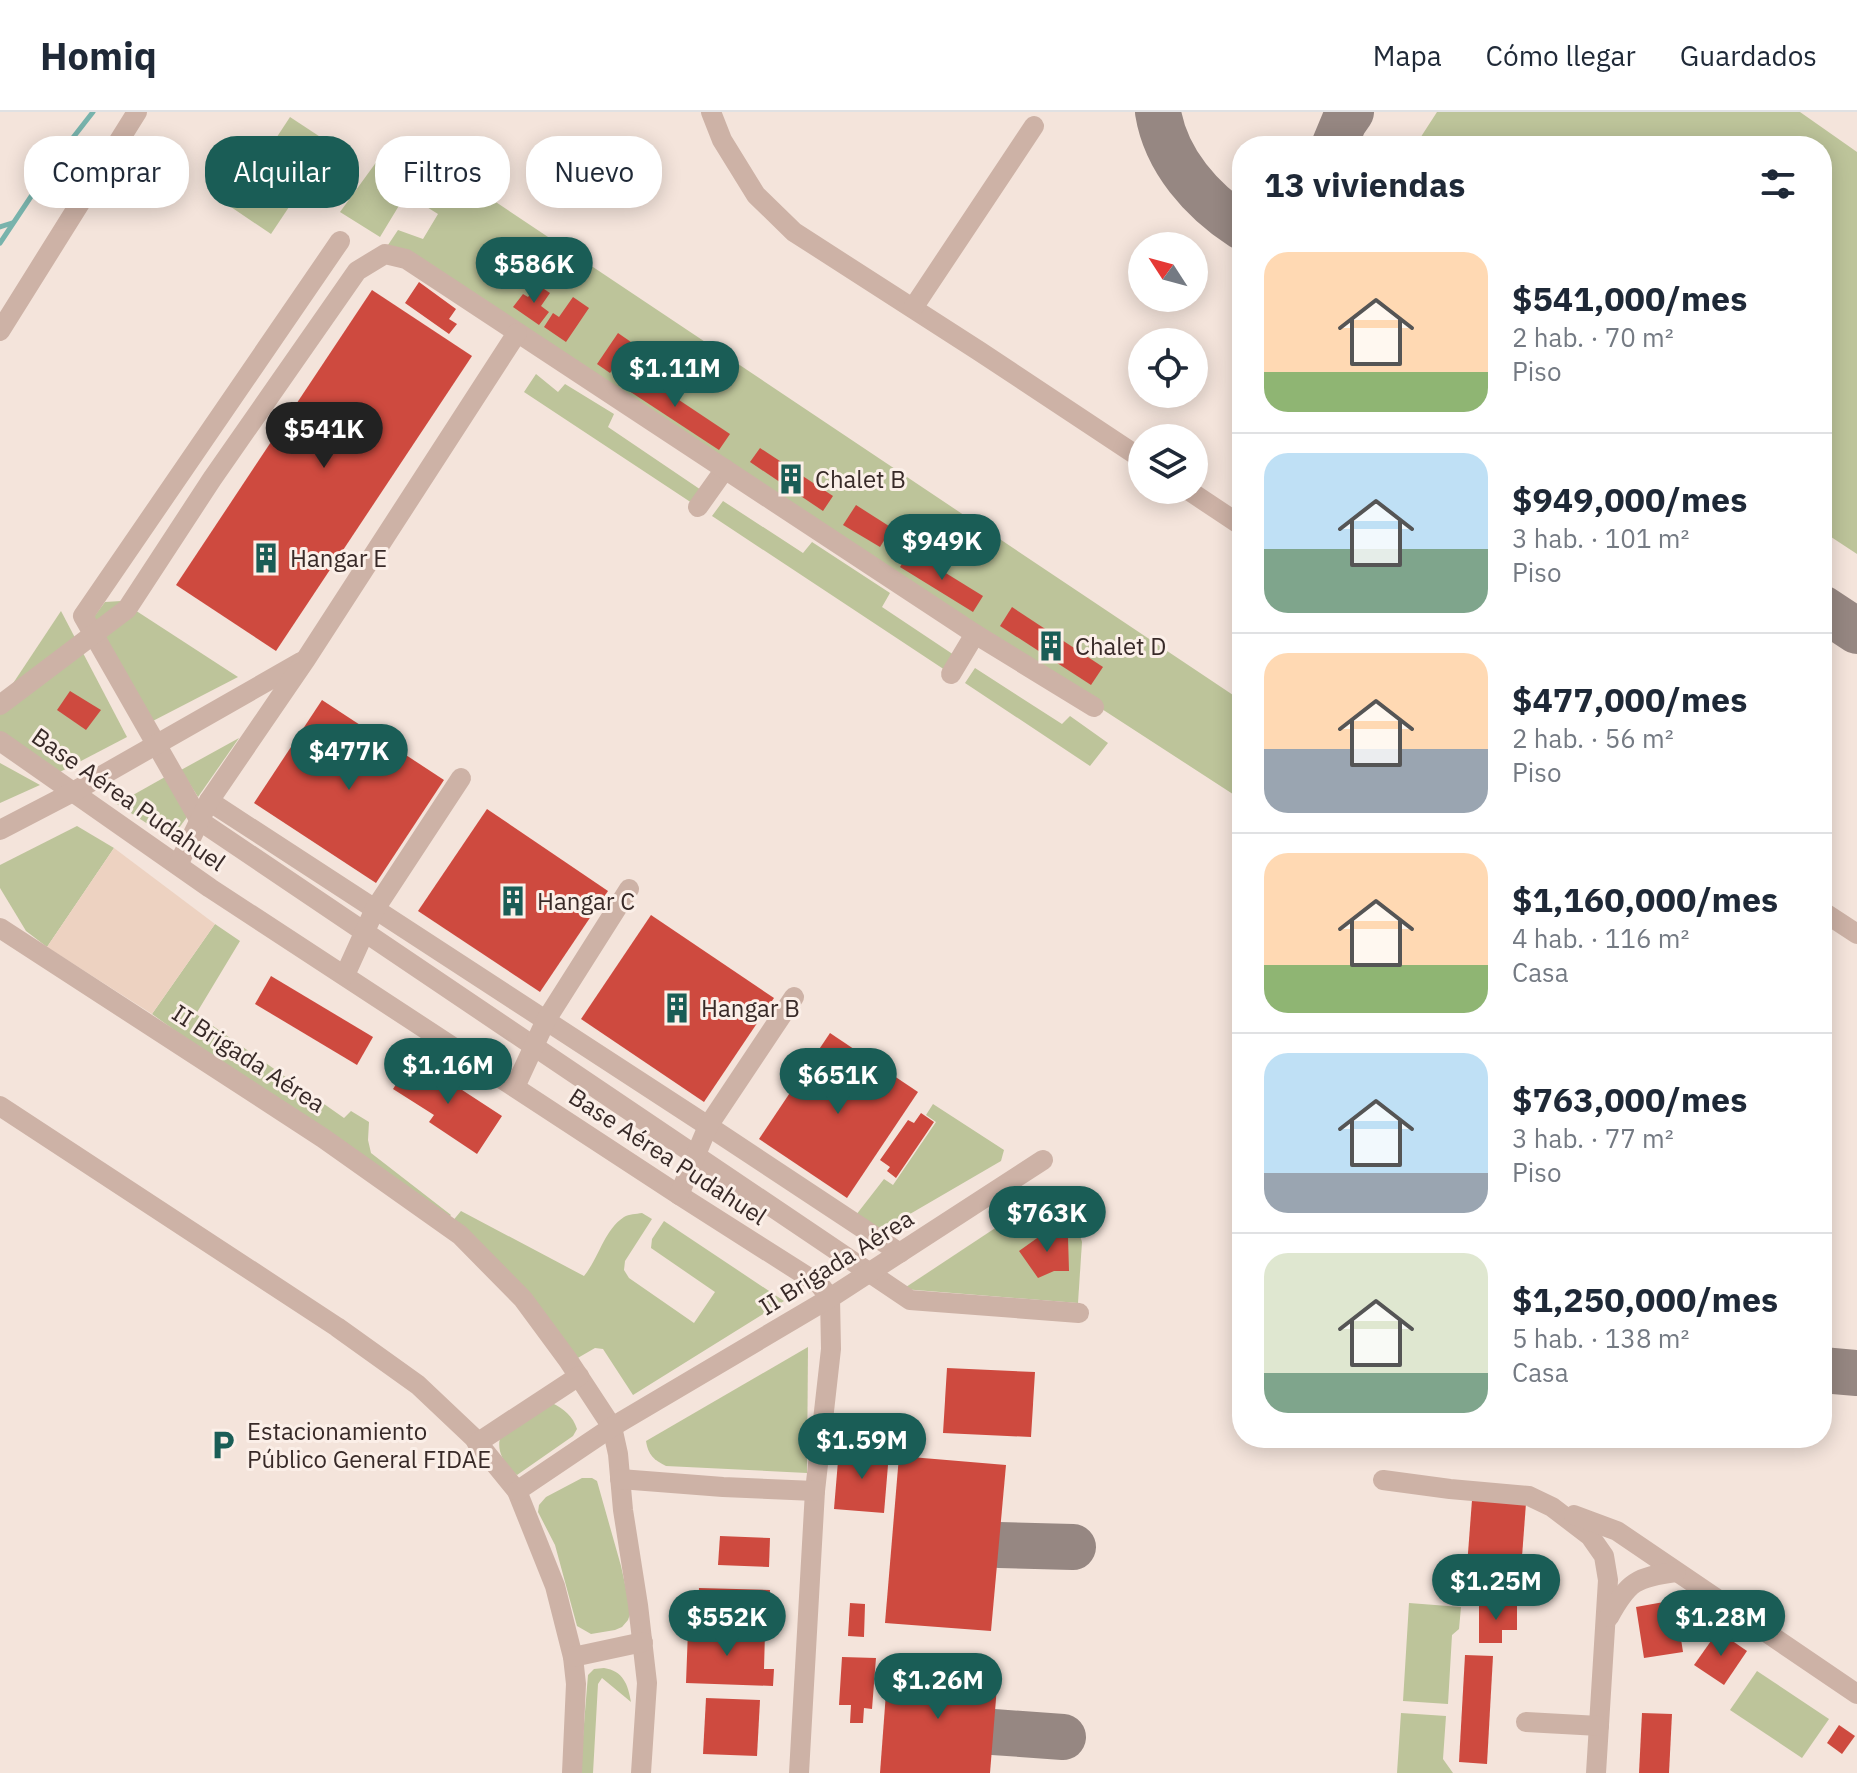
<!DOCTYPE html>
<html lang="es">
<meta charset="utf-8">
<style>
:root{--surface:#fff;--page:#f6f6f7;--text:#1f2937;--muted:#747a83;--line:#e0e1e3;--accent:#1a5d56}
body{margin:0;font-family:"IBM Plex Sans",sans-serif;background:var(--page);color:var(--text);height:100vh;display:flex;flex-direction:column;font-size:30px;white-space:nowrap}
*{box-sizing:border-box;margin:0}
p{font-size:26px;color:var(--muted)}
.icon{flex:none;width:44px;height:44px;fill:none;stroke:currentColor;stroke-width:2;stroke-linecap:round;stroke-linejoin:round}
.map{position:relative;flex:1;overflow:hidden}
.sheet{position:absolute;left:1232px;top:24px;width:600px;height:1312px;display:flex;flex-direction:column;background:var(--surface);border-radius:32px;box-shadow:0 4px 20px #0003}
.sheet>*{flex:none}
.hud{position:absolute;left:24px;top:24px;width:760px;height:72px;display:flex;gap:16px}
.needle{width:52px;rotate:306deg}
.tools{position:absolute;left:1128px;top:120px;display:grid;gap:16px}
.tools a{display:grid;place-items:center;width:80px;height:80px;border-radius:50%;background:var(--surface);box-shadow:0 4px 20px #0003;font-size:40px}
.price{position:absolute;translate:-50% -68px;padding:0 18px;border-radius:28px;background:var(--accent);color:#fff;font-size:26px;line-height:52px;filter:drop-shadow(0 2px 4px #0008)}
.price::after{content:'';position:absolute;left:50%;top:48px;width:24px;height:18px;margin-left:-12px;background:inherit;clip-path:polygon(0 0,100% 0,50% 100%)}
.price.current{background:#222;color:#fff}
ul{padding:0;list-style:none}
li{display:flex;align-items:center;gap:24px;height:200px;padding:0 32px}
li+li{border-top:2px solid var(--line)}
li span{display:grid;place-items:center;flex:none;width:224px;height:160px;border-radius:24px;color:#555}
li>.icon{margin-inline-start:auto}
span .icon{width:96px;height:96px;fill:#fffc;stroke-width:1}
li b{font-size:34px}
h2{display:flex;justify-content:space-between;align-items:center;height:96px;padding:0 32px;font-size:34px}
.tag{padding:0 28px;border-radius:32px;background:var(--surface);box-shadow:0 4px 20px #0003;font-size:28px;line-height:72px}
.tag.current{background:var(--accent);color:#fff}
header{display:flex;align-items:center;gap:48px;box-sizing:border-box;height:112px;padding:0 40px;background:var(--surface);border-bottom:2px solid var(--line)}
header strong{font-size:38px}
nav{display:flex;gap:44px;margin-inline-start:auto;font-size:28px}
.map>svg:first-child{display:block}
.green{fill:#bdc49a}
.plaza{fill:#edd2c1}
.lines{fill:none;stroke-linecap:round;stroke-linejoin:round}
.stream{stroke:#78b3ac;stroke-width:5}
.taxiway{stroke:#968782;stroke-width:46}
.building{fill:#ce4a3f}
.minor{stroke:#cdb2a6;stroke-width:20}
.labels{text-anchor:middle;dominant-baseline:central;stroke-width:6;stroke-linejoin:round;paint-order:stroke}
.poi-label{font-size:24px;fill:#382a28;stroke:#fbefe8;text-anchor:start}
.street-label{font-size:24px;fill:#382a28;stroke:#fbefe8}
</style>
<header>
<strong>Homiq</strong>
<nav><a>Mapa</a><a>Cómo llegar</a><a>Guardados</a></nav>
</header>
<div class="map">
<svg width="1857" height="1661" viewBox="0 0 1857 1661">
<rect width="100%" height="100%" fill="#f4e4db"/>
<g class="green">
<polygon points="1437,0 1800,0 1857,40 1857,442 1822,419 1822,34 1415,34"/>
<polygon points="290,5 331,32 271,122 231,95"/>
<polygon points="412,34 1242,589 1242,688 388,133 398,118 423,127 438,102 406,82 380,125 340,100 380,45"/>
<polygon points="536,262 558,280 565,272 614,302 608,315 707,382 698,395 524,280"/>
<polygon points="723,389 803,441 812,430 890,481 882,495 960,547 951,562 712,404"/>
<polygon points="121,489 238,565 147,612 93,506 105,490"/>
<polygon points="61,499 127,625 58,661 0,621 0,591"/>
<polygon points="975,556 1062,612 1070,604 1108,631 1090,654 965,571"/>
<polygon points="239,626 198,685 181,658"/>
<polygon points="0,651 40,673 0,691"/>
<polygon points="165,665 187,705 171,727 117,692"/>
<polygon points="77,714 114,736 47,835 26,819 0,776 0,753"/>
<polygon points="215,812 240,829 196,902 344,1006 351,999 369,1010 368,1028 371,1041 451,1103 443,1112 152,902"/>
<polygon points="933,992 1004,1038 1001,1049 879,1120 856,1103 884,1067 893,1073 936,1010 926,1003"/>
<polygon points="1050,1080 1070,1092 1082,1130 1078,1191 903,1177"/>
<path d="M 461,1099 L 584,1164 C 599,1146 604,1118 624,1105 C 629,1102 636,1102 642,1101 L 652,1107 L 625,1149 L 624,1158 L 629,1166 L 694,1211 L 715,1180 L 651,1136 L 652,1127 L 664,1109 L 784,1189 L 633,1283 L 603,1237 L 595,1236 L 576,1247 L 451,1111 Z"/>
<path d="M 808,1235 L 807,1361 L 666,1354 C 654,1348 648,1343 646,1329 Z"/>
<path d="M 552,1291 C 564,1297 573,1304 577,1317 L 573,1324 L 517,1363 C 502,1352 490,1329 509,1314 C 524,1303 530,1313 545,1292 Z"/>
<polygon points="582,1366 592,1366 597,1369 621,1454 631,1499 628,1508 622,1515 615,1518 591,1522 577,1514 555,1433 538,1400 539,1393 546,1385"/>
<polygon points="1409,1491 1461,1495 1459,1517 1452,1523 1448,1592 1403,1589"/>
<path d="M 604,1556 C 623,1559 628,1572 631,1590 L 602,1566 L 598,1572 L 593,1661 L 580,1661 L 588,1563 L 594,1557 Z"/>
<polygon points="1757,1559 1829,1607 1802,1646 1730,1598"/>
<polygon points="1401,1601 1446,1604 1443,1647 1453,1661 1397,1661"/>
</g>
<polygon class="plaza" points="114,736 215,812 152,902 47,835"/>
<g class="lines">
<g class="stream">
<polyline points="0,115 12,111"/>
<polyline points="0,131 54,50 93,0"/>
</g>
<g class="taxiway">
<path d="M 1158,0 C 1166,49 1202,89 1242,115"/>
<polyline points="1334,34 1344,10 1351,0"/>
<polyline points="1822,496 1857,519"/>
<polyline points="1822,1258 1857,1261"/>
<polyline points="999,1433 1073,1435"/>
<polyline points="993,1620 1063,1625"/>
</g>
</g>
<g class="building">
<polygon points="419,170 456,197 449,207 457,212 449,222 405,191"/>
<polygon points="538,173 550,181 541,194 549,200 539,213 513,195 523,182 528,185"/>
<polygon points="372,178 472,244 276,539 176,473"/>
<polygon points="573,185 589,196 566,230 544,215 553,201 559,205"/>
<polygon points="618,221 631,230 610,261 597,252"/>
<polygon points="631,256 730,322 719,338 620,273"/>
<polygon points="760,336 833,384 823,399 750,350"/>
<polygon points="856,393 892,416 880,435 843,413"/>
<polygon points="910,439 983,484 973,500 900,455"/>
<polygon points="1012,495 1103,555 1091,573 1000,514"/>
<polygon points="70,579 101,598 86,618 57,598"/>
<polygon points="322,588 444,668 376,771 254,691"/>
<polygon points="487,697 608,779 540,880 418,799"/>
<polygon points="651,803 774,886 704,990 581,907"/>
<polygon points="271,864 373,925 357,953 255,892"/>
<polygon points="830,921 918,980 847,1086 759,1027"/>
<polygon points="413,946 502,1004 477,1042 429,1010 434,1003 393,977"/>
<polygon points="921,1001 934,1010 896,1066 887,1059 890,1055 880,1048 908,1008 914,1011"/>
<polygon points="1047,1119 1068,1125 1069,1159 1054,1159 1038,1166 1019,1139"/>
<polygon points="947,1256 1035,1260 1031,1325 943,1321"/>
<polygon points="839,1337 889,1341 884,1401 834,1397"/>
<polygon points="899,1344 1006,1353 991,1519 885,1511"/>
<polygon points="1472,1388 1526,1391 1519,1485 1465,1481"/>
<polygon points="720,1424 770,1426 769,1455 718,1453"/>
<polygon points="699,1476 770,1478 769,1506 698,1504"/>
<polygon points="1675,1488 1683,1540 1644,1546 1636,1495"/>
<polygon points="850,1491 865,1492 864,1525 848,1524"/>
<polygon points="1479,1493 1517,1493 1517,1518 1502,1518 1502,1531 1479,1531"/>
<polygon points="688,1518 765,1520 764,1557 774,1557 773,1574 686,1571"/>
<polygon points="1718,1519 1747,1539 1724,1573 1694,1553"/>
<polygon points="1465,1543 1493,1544 1487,1652 1459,1650"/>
<polygon points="842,1545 876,1546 872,1597 864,1596 863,1611 850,1611 851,1593 839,1593"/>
<polygon points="888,1554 998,1562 990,1661 880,1661"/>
<polygon points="706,1586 760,1588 757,1644 703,1642"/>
<polygon points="1642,1601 1672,1602 1669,1661 1639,1661"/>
<polygon points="1839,1613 1855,1624 1842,1642 1827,1631"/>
</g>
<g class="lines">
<g class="minor">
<polyline points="711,0 722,28 756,83 794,120 979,239 1142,347"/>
<polyline points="340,129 83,504 200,709 910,1188 1079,1201"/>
<polyline points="913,196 1034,14"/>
<polyline points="0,219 137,0"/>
<polyline points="1188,378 1242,414"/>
<polyline points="698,395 725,357"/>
<polyline points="951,562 975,522"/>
<polyline points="0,593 127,497 212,367 357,159 385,142 406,147 975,522 1094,595"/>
<polyline points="0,629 210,776 679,1083 819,1172 830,1186 831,1237 815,1379 799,1661"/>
<polyline points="209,689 708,1014 900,1141"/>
<polyline points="0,718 73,680 301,550"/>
<polyline points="178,753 209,689 306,547 517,221"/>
<polyline points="1822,799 1857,822"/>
<polyline points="0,816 323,1026 460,1123 523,1187 568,1248 612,1315 618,1342 623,1398 638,1493 647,1571 641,1661"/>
<polyline points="345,863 375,797 461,666"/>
<polyline points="515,975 546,908 629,777"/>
<polyline points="0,994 337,1215 418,1273 473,1325 517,1379 555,1474 573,1545 576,1572 572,1661"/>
<polyline points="679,1083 708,1014 794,885"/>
<polyline points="477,1331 579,1264"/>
<polyline points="620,1367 723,1375 815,1379"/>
<polyline points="1383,1368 1450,1377 1529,1384 1552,1395 1590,1424 1604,1444 1608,1468 1596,1661"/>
<polyline points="517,1379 612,1315 830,1186 1043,1048"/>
<polyline points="1574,1403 1617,1419 1857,1582"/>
<path d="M 1609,1505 C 1628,1470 1636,1465 1676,1460"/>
<polyline points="573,1545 643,1530"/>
<polyline points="1526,1610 1599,1614"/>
</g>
</g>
<defs>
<g id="building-bare" transform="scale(2.4)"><path d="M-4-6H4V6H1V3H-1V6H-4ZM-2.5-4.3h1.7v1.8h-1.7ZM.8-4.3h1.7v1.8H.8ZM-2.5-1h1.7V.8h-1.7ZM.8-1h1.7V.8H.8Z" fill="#1a5d56" stroke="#fbefe8" stroke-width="2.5" paint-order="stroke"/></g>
<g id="parking-bare" transform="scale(2.4)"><path d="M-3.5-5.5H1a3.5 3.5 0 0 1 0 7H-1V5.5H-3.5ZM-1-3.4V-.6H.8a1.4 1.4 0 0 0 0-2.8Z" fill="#1a5d56" stroke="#fbefe8" stroke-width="2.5" paint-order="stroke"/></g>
</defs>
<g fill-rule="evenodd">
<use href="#building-bare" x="791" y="367"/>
<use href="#building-bare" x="266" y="446"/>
<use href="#building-bare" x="1051" y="534"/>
<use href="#building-bare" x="513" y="789"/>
<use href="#building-bare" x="677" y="896"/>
<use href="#parking-bare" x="223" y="1333"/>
</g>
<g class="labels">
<g class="poi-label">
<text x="815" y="367">Chalet B</text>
<text x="290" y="446">Hangar E</text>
<text x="1075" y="534">Chalet D</text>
<text x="537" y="789">Hangar C</text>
<text x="701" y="896">Hangar B</text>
<text x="247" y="1319">Estacionamiento<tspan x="247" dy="28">Público General FIDAE</tspan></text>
</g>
<g class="street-label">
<text transform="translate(129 687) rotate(35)">Base Aérea Pudahuel</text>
<text transform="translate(249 946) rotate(33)">II Brigada Aérea</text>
<text transform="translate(668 1044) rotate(33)">Base Aérea Pudahuel</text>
<text transform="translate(836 1150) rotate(-32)">II Brigada Aérea</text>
</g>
</g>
</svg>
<div class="tools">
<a><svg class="needle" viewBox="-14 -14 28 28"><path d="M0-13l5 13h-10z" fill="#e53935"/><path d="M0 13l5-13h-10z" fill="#747a83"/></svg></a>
<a><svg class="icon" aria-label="locate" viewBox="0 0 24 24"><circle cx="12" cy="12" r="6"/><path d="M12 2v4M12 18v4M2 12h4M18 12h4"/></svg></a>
<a><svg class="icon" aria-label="layers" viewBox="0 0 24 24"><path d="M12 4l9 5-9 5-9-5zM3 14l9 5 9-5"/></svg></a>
</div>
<b class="price" style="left:534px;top:193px">$586K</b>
<b class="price" style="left:675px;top:297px">$1.11M</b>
<b class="price current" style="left:324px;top:358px">$541K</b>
<b class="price" style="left:942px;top:470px">$949K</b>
<b class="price" style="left:349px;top:680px">$477K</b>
<b class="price" style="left:448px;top:994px">$1.16M</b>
<b class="price" style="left:838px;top:1004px">$651K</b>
<b class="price" style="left:1047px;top:1142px">$763K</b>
<b class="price" style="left:862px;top:1369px">$1.59M</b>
<b class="price" style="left:1496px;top:1510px">$1.25M</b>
<b class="price" style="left:727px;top:1546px">$552K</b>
<b class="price" style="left:1721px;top:1546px">$1.28M</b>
<b class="price" style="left:938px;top:1609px">$1.26M</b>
<div class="hud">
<a class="tag">Comprar</a>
<a class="tag current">Alquilar</a>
<a class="tag">Filtros</a>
<a class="tag">Nuevo</a>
</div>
<section class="sheet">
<h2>13 viviendas<svg class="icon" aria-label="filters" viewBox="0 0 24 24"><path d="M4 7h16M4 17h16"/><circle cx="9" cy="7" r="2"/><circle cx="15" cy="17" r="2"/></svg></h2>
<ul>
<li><span style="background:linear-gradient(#ffd9b3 75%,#8fb573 0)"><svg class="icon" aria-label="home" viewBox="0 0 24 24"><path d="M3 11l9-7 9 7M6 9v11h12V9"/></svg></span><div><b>$541,000/mes</b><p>2 hab. · 70 m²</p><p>Piso</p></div></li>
<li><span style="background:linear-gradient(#bfe0f5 60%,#7fa58c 0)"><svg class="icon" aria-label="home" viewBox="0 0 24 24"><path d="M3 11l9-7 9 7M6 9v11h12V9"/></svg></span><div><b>$949,000/mes</b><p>3 hab. · 101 m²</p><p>Piso</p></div></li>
<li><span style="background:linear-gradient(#ffd9b3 60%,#9aa5b1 0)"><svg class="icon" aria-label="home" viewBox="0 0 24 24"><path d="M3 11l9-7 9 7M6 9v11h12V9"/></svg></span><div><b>$477,000/mes</b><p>2 hab. · 56 m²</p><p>Piso</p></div></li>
<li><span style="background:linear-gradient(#ffd9b3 70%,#8fb573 0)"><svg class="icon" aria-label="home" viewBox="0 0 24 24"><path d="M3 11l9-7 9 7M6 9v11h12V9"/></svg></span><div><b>$1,160,000/mes</b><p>4 hab. · 116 m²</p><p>Casa</p></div></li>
<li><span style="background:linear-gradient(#bfe0f5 75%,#9aa5b1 0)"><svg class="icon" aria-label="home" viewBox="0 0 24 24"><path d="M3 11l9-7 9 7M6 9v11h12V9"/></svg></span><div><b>$763,000/mes</b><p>3 hab. · 77 m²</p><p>Piso</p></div></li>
<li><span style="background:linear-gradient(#dfe7d0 75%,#7fa58c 0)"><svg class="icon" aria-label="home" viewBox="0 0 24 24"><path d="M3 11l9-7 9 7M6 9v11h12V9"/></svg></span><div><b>$1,250,000/mes</b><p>5 hab. · 138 m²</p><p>Casa</p></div></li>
</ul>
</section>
</div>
